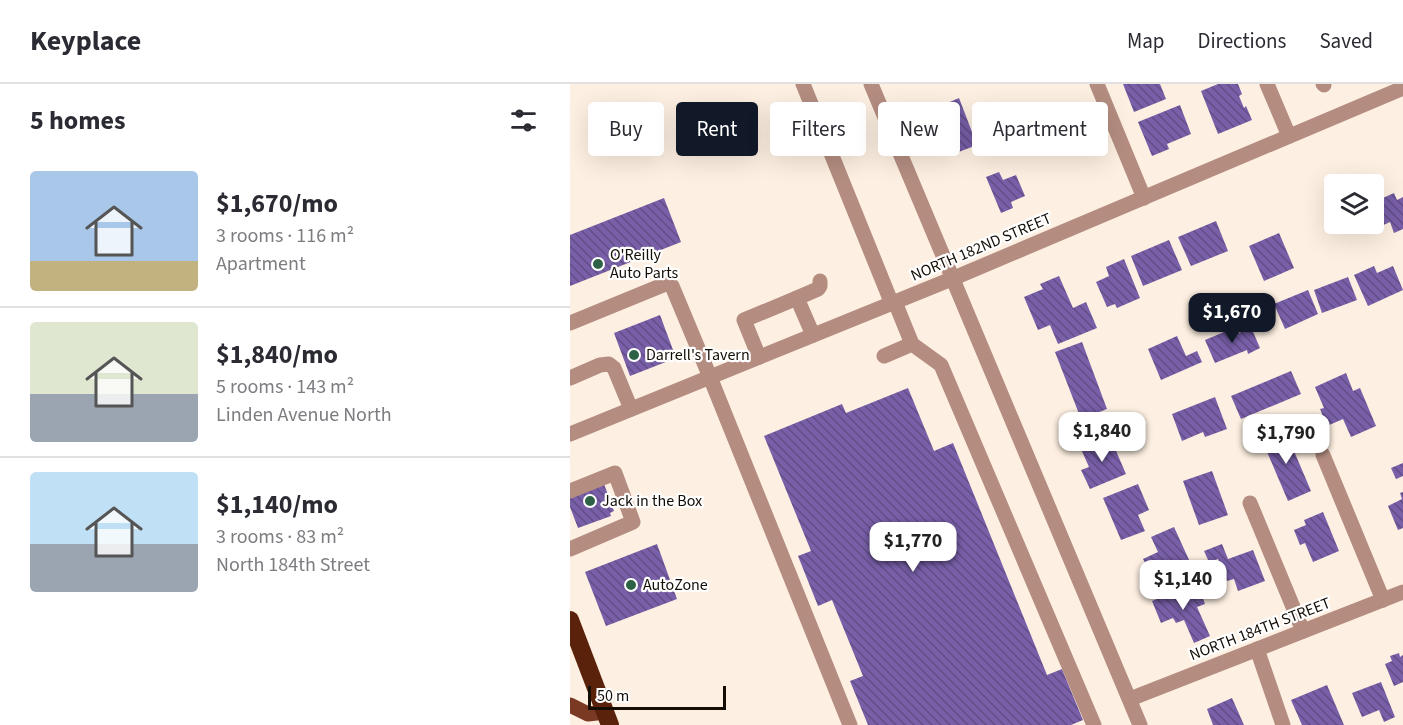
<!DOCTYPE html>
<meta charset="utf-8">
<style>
:root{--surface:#fff;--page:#f2f2f3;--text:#2b2b33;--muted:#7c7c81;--line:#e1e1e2;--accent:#111827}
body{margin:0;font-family:"Source Sans 3",sans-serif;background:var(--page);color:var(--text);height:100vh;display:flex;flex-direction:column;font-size:22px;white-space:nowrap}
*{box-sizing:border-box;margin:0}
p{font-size:20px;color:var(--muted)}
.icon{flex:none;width:33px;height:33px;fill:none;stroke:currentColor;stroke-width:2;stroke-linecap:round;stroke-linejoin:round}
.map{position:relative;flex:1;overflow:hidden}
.side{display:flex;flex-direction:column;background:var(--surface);width:570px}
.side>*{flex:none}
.top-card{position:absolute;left:18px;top:18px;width:570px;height:54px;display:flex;gap:12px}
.fabs{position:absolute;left:754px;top:90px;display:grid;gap:12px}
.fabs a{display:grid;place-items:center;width:60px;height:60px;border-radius:6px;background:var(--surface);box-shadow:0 6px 24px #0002;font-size:30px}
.scale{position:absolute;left:18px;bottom:15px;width:138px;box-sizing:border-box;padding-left:6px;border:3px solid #150e06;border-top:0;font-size:16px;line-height:21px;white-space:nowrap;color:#150e06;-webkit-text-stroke:4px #fff;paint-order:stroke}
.price{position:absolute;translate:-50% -51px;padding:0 14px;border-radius:12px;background:#fff;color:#222;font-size:20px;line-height:39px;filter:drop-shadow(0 2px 3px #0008)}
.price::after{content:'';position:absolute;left:50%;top:36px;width:18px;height:14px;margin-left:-9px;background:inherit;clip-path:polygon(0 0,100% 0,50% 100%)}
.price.on{background:var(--accent);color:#fff}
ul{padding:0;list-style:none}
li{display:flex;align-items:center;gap:18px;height:150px;padding:0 30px}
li+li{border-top:2px solid var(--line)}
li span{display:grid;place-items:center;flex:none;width:168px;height:120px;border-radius:6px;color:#555}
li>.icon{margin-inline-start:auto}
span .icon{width:72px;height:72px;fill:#fffc;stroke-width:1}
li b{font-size:26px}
h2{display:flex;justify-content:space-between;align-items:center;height:72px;padding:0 30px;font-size:26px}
.pill{padding:0 21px;border-radius:6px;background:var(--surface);box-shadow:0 6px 24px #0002;font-size:21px;line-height:54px}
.pill.on{background:var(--accent);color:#fff}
header{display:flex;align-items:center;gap:36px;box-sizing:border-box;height:84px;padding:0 30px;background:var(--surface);border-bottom:2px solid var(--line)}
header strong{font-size:28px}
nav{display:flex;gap:33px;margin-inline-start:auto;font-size:21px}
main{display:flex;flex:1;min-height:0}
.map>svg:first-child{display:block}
.building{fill:url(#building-back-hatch)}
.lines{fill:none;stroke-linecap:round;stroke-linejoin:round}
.minor{stroke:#b48d80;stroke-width:15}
.major{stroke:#793923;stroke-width:15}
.highway{stroke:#5a210b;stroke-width:18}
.poi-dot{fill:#2d6247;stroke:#fff;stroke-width:2}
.labels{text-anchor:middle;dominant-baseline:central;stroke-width:4.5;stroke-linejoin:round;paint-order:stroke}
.street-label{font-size:16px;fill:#150e06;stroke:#fff}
.poi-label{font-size:16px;fill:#150e06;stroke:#fff;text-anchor:start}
</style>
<header>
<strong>Keyplace</strong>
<nav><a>Map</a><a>Directions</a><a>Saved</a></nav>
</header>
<main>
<section class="side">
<h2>5 homes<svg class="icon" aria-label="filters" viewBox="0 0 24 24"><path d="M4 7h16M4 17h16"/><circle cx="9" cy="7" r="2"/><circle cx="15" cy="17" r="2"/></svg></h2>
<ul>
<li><span style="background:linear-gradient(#a9c7e8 75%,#c2b280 0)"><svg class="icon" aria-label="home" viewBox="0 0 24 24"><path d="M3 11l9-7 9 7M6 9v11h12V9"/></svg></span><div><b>$1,670/mo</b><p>3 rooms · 116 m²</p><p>Apartment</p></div></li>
<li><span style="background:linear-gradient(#dfe7d0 60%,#9aa5b1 0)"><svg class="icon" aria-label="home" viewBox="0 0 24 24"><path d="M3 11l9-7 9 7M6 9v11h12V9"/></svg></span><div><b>$1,840/mo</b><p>5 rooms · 143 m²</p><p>Linden Avenue North</p></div></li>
<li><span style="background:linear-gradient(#bfe0f5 60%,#9aa5b1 0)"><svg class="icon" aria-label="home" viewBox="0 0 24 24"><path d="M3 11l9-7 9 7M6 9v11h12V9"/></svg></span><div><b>$1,140/mo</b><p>3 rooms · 83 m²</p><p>North 184th Street</p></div></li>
</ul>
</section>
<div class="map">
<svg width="833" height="641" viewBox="0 0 833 641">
<defs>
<pattern id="building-back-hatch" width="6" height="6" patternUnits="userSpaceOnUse" patternTransform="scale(1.5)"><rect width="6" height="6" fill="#785fa8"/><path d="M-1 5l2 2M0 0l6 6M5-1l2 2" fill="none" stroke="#614d87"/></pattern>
</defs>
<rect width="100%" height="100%" fill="#fdefe1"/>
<g class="building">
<polygon points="553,0 590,0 596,15 564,28"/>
<polygon points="648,0 668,0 672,10 669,12 674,24 676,22 682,36 648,50 631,7"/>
<polygon points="389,14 407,61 386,69 368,23"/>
<polygon points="610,21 621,50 597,60 599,65 582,72 568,38"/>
<polygon points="506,22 515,47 477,62 467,36"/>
<polygon points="429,88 433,96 446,91 455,112 441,118 443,124 431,129 416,93"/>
<polygon points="824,109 827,116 833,113 833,145 824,149 820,138 796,149 793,142 785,146 783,140 804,140 804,118"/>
<polygon points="94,114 111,158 0,202 0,151"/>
<polygon points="646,137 658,167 621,182 608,153"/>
<polygon points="709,149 724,184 694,197 679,162"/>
<polygon points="599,156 612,186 573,202 561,172"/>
<polygon points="554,175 570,214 547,224 545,220 537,223 526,198 539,192 536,183"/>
<polygon points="804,182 807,189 823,182 833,206 798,222 784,191"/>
<polygon points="489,192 503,224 516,218 527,244 488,260 480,241 468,246 454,213 473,205 470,200"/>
<polygon points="778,193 787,216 752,229 744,206"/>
<polygon points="738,206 748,230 715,245 704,220"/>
<polygon points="90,231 106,274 60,292 44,249"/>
<polygon points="666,243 669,249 681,243 690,264 678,270 677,266 645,279 635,256"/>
<polygon points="607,252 616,272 627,267 632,278 591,296 578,265"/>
<polygon points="512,258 537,325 511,335 485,268"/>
<polygon points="721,287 731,310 671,335 661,312"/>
<polygon points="776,289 783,307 790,304 806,342 781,353 773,335 757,342 750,325 754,324 745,303"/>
<polygon points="338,304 364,367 383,359 477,591 492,585 513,636 501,641 298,641 280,597 293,592 262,516 248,522 228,472 241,467 194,352 272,320 276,329"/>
<polygon points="645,313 657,345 635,353 633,348 612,357 602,330"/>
<polygon points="715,346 741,407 718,417 692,356"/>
<polygon points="540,353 556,390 520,405 511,386 519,383 511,365"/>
<polygon points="833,379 833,392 826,395 821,384"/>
<polygon points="642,387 658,431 629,441 613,397"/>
<polygon points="34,400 44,427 40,429 41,432 8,444 0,423 0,410"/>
<polygon points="568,400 579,426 568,431 575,447 551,456 533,414"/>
<polygon points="833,408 833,444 828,446 818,422 832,415 830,409"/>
<polygon points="753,428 769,467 743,478 735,459 730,461 724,446 736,441 734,436"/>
<polygon points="604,443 625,489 589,505 573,475 588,468 581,453"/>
<polygon points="87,460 107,515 36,542 15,488"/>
<polygon points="652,460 658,475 683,466 695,497 668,507 664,495 657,497 648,475 639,478 634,467"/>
<polygon points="618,502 622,511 630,507 635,520 627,523 640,552 624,559 614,536 606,539 603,534 591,539 582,517"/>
<polygon points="829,569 830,573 833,571 833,598 824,602 815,580 822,577 820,572"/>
<polygon points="811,598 825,633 814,638 809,626 792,633 782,609"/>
<polygon points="757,601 774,641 732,641 721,616"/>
<polygon points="662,614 674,641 643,641 637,625"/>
</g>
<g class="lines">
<g class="minor">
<polyline points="233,0 322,220"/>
<polyline points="301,0 570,641"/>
<polyline points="527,0 574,114"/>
<polyline points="697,0 719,52"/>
<polyline points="753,0 754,1"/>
<polyline points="325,218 342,260"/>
<polyline points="0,239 93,201 98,200 102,202 140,293 280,641"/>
<polyline points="243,251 227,214 248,205 250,202 250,197"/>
<polyline points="314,272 342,260 371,281 524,641"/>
<polyline points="189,273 174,236 227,214"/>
<polyline points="0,294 30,281 39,280 44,284 61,325"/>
<polyline points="0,350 384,194 833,4"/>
<polyline points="753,371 813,516"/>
<polyline points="0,407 45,389 63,438 0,465"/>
<polyline points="680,419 733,547"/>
<polyline points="687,565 713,641"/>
<polyline points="560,615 833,508"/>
</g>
<polyline class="major" points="0,621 18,630 35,628"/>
<polyline class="highway" points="0,536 40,641"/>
</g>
<g class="poi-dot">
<circle cx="28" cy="180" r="6"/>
<circle cx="64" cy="271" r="6"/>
<circle cx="20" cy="417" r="6"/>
<circle cx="61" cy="501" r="6"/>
</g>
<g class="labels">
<g class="street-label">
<text transform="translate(411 163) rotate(-23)">NORTH 182ND STREET</text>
<text transform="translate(690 545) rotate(-21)">NORTH 184TH STREET</text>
</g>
<g class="poi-label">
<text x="40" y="171">O'Reilly<tspan x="40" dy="18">Auto Parts</tspan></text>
<text x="76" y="271">Darrell's Tavern</text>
<text x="32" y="417">Jack in the Box</text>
<text x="73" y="501">AutoZone</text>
</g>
</g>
</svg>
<div class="fabs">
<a><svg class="icon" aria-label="layers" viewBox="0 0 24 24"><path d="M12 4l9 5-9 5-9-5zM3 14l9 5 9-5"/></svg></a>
</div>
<div class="scale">50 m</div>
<b class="price on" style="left:662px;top:260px">$1,670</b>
<b class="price" style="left:532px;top:379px">$1,840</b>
<b class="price" style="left:716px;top:381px">$1,790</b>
<b class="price" style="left:343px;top:489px">$1,770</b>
<b class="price" style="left:613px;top:527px">$1,140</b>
<div class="top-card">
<a class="pill">Buy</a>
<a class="pill on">Rent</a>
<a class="pill">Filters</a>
<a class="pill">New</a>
<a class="pill">Apartment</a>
</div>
</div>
</main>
